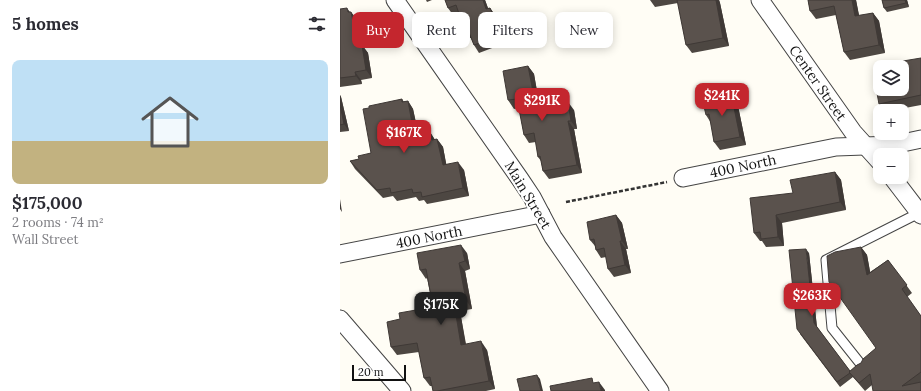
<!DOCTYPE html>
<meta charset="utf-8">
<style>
:root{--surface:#fff;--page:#f2f2f3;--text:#2b2b33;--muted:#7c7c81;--accent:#c4262e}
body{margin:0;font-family:Lora,serif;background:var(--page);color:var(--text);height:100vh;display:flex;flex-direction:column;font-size:15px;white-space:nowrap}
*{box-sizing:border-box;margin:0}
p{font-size:13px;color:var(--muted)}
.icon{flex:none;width:22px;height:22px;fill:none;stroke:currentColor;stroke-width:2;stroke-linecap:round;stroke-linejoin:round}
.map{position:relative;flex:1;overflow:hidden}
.drawer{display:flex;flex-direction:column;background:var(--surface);width:340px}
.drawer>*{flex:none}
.top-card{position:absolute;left:12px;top:12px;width:380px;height:36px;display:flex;gap:8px}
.fabs{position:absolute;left:533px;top:60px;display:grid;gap:8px}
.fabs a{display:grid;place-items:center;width:36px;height:36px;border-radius:8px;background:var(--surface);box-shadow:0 2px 10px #0003;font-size:20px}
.scale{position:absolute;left:12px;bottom:10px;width:54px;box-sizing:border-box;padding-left:4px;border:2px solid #111;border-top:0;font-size:11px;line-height:14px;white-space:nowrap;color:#111;-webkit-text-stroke:3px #fff;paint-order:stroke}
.price{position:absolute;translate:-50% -34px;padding:0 9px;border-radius:8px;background:var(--accent);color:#fff;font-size:13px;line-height:26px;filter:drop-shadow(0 1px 2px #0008)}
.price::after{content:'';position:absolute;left:50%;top:24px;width:12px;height:9px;margin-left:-6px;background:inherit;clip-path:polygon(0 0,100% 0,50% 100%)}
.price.on{background:#222;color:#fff}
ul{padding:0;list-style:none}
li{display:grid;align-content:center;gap:8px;height:212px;padding:0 12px}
li span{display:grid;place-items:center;height:124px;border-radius:8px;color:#555}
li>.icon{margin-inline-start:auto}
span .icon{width:72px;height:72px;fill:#fffc;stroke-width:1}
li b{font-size:17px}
h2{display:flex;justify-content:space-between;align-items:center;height:48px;padding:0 12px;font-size:17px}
.pill{padding:0 14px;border-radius:8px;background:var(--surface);box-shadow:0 2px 10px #0003;font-size:14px;line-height:36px}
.pill.on{background:var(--accent);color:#fff}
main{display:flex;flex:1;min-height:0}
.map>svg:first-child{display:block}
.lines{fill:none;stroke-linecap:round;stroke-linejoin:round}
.service-casing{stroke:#444;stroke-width:11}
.minor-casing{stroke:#444;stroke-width:19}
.path{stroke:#333;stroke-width:2.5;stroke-dasharray:4 2;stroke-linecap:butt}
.service{stroke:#fff;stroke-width:9}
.minor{stroke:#fff;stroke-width:17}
.wall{fill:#4d4742}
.shaded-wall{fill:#3f3936}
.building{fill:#5a524d;stroke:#3f3936}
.labels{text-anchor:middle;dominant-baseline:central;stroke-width:4;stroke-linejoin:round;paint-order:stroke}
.street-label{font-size:14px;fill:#111;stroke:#fff}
</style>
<main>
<section class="drawer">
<h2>5 homes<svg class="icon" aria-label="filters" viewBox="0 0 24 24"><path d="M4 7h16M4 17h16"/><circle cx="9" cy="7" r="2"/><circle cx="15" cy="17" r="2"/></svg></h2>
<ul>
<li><span style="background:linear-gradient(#bfe0f5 65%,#c2b280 0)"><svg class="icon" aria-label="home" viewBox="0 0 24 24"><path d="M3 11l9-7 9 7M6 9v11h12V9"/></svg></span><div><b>$175,000</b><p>2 rooms · 74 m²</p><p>Wall Street</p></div></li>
</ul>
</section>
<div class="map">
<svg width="581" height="391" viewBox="0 0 581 391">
<rect width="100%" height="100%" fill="#fffdf5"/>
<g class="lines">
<g class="service-casing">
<polyline id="service" points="523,367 492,328 486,260 579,213"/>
</g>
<g class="minor-casing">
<g id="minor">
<polyline points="55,0 180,179 192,197 213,237 320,391"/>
<polyline points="420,0 513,132 540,162"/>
<polyline points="552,177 581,215"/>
<polyline points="343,178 496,147 553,145 581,139"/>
<polyline points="0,254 201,214"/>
<polyline points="0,319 62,391"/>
</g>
</g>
<polyline class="path" points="226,202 327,182"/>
<use href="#service" class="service"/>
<use href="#minor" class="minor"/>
</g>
<g class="wall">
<polygon points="86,0 92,0 87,2"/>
<polygon points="105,0 145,0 148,8 150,8 155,15 157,19 162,27 168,42 139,53 134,45 131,38 130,38 125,31 118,13 113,15 108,8"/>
<polygon points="310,0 379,0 380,3 389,46 352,53 346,45 338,3 315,7"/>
<polygon points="468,0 516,0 519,16 533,13 539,21 545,53 510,60 504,52 496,15 476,19 470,11"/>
<polygon points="542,0 567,0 569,7 547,12 544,8"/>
<polygon points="0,9 10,12 11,12 17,20 22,45 28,53 32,78 21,80 22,84 0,87"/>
<polygon points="581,58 581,105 549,111 545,111 539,104 565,71"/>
<polygon points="188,66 194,74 200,107 234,110 237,129 234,129 242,173 209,179 203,171 201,161 198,157 196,142 189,143 184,135 179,108 174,109 168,100"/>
<polygon points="391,93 397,101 406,145 380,150 374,142 371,123 366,115"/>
<polygon points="0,95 1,97 9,131 0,132"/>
<polygon points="62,99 64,102 68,101 73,109 78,133 80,135 90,132 95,140 97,139 103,147 106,164 124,170 129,196 87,204 84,200 79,201 76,197 57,201 53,196 43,198 15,169 10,161 19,159 31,153 29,108"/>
<polygon points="495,172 501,180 506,210 442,223 444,246 426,247 422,241 420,241 414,233 453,193"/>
<polygon points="276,215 282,223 288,249 286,249 291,273 274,277 268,269 266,257 261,258 256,250 255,246 250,240"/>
<polygon points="521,247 527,255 530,272 548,260 572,293 567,297 581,316 581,391 532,385 525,391 513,377 500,387 460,334 469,253 477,327 510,371 521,363 536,348"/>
<polygon points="127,253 130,269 125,271 132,309 120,311 126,344 147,350 155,389 146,391 93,391 92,386 90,386 84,378 79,352 57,355 51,347 60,319 93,307 87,278 86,279 80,270"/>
</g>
<g class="shaded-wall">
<polygon points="143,0 145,0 151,17 146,9"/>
<polygon points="376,0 379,0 380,3 389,46 383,38"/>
<polygon points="512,0 516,0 521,25 515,16"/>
<polygon points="565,0 567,0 569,7 566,3"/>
<polygon points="7,8 12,15 11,12 17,20 22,45 28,53 32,78 26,70 8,12"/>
<polygon points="150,8 155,15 160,27 155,20"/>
<polygon points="533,13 539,21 545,53 539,45"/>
<polygon points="157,19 162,27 168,42 163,35"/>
<polygon points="188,66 194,74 201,116 196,107"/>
<polygon points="15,72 21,80 22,84 16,76"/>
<polygon points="391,93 397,101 406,145 400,137"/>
<polygon points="0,95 1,97 9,131 4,124 0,105"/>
<polygon points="68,101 73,109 80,141 74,134"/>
<polygon points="228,102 234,110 237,129 231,121"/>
<polygon points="228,121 234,129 242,173 237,165"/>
<polygon points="90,132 95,140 92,140"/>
<polygon points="97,139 103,147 108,173 103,165"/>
<polygon points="118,162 124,170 129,196 123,188"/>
<polygon points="495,172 501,180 506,210 500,202"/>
<polygon points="0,199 2,212 0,209"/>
<polygon points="276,215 282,223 288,249 282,241"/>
<polygon points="436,215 442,223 444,246 438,237"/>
<polygon points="280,241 286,249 291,273 285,265"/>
<polygon points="121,245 127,253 130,269 125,261"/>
<polygon points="521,247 527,255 532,282 527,275"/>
<polygon points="466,249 469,253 477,328 474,323"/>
<polygon points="119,263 125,271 132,309 126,300"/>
<polygon points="114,303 120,311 127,353 121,345"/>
<polygon points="141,341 147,350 155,389 149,381"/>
<polygon points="197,375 200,379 203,391 201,391"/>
<polygon points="259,382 265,390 265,391 261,391"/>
</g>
<g class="building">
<polygon points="105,0 143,0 146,9 150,8 155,20 157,19 163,35 134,45 128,30 125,31 116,5 108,8"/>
<polygon points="337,0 376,0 383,38 346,45"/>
<polygon points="468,0 512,0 515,16 533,13 539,45 504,52 494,6 470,11"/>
<polygon points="542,0 565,0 566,3 544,8"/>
<polygon points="7,8 8,12 11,12 18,45 22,45 26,70 15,72 16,76 0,78 0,9"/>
<polygon points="581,58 581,95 539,104 534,77 540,76 540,89 562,89 562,72 565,71 563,61"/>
<polygon points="188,66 196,107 228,102 231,121 228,121 237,165 203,171 200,156 198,157 194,133 184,135 177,99 168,100 163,71"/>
<polygon points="391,93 400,137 374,142 369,114 366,115 362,98"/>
<polygon points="62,99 62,102 68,101 74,134 78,133 79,135 90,132 92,140 97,139 103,165 118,162 123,188 82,197 81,192 73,193 72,189 51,193 50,188 37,190 10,161 19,159 18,156 31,153 23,109 29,108 29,106"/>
<polygon points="0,105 4,124 0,125"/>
<polygon points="495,172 500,202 436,215 438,237 421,239 420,232 414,233 410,198 453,193 450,180"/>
<polygon points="276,215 282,241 280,241 285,265 268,269 264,248 256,250 254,239 250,240 247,222"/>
<polygon points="121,245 125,261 119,263 126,300 114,303 121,345 141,341 149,381 97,391 93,391 90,377 84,378 77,343 51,347 47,322 60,319 59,313 93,307 86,269 80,270 77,253"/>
<polygon points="521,247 527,275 548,260 567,285 562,289 581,316 581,372 562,386 581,382 581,391 533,391 530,374 519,383 509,372 517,365 521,363 523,359 536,348 489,282 487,256 495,252"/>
<polygon points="466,249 474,323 510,371 509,372 510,373 497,382 457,329 449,250"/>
<polygon points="197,375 201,391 180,391 177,379"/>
<polygon points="252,378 253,383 259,382 261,391 211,391 210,386"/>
</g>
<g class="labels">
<g class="street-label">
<text transform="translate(478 83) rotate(55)">Center Street</text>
<text transform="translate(403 166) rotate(-12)">400 North</text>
<text transform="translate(188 195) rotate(59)">Main Street</text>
<text transform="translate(89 237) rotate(-11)">400 North</text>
</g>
</g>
</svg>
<div class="fabs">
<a><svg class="icon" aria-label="layers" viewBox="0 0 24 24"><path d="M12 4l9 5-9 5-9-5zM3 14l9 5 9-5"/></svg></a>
<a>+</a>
<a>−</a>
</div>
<div class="scale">20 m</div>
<b class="price" style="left:382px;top:117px">$241K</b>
<b class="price" style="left:202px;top:122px">$291K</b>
<b class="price" style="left:64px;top:154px">$167K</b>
<b class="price" style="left:472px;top:317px">$263K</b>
<b class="price on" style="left:101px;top:326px">$175K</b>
<div class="top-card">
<a class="pill on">Buy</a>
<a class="pill">Rent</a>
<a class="pill">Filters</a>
<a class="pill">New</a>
</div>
</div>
</main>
